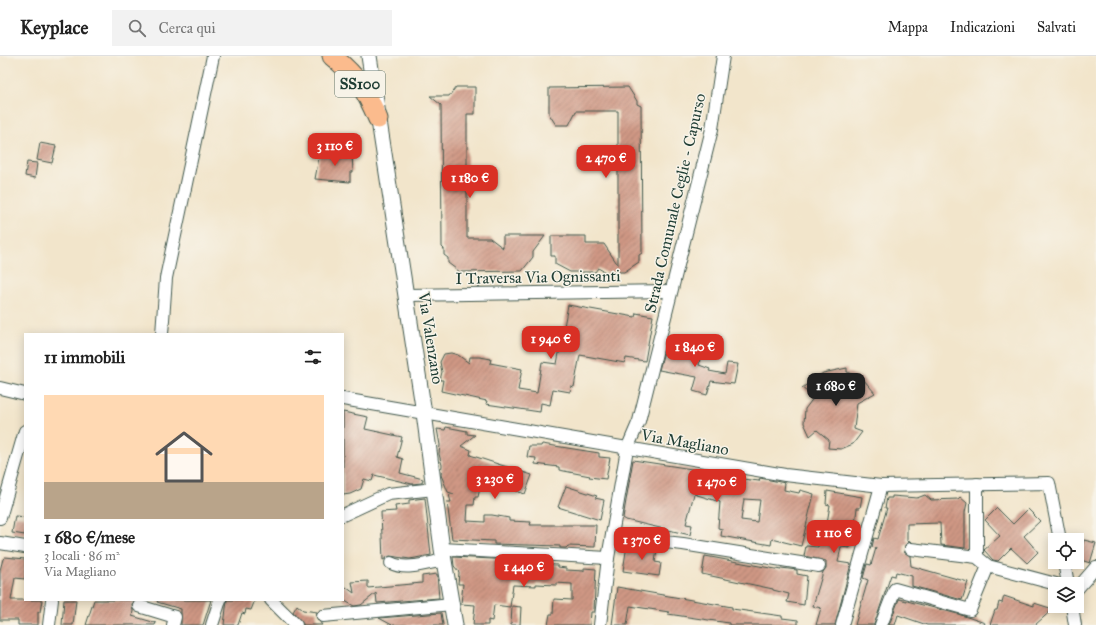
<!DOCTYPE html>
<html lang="it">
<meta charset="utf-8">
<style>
:root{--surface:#fff;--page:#f2f2f2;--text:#222;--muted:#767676;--line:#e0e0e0;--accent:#d93025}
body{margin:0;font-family:"IM FELL Great Primer",serif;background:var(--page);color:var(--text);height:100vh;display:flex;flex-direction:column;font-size:15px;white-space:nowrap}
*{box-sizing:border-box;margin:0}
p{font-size:13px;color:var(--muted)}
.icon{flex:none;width:22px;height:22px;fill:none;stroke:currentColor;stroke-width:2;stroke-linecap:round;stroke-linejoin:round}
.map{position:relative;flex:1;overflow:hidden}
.panel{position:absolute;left:24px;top:277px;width:320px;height:268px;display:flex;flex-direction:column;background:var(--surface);border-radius:0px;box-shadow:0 2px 10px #0003}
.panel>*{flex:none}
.buttons{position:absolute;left:1048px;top:477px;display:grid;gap:8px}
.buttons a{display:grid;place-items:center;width:36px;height:36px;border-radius:0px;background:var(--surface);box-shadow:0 2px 10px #0003;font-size:20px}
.price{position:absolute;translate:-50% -34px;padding:0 9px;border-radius:8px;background:var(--accent);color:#fff;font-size:13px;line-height:26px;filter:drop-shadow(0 1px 2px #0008)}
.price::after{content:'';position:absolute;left:50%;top:24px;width:12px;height:9px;margin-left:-6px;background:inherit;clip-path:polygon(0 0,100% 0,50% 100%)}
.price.current{background:#222;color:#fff}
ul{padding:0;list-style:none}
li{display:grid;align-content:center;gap:8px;height:212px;padding:0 20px}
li+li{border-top:1px solid var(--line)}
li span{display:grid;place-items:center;height:124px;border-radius:0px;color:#555}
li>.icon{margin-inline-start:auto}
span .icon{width:72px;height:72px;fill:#fffc;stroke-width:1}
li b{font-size:17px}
h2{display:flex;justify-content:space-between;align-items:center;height:48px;padding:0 20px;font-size:17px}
header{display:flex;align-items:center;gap:24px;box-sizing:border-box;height:56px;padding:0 20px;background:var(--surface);border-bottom:1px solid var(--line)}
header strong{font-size:19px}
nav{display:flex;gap:22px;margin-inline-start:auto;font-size:14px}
.search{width:280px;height:36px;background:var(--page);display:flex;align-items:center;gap:10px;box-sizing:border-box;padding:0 14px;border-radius:0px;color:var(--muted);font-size:15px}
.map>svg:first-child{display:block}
.building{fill:url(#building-hatch);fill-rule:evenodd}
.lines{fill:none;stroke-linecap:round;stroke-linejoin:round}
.minor-casing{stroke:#3f564b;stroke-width:14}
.tertiary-casing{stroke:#3f564b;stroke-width:17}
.trunk-casing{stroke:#3f564b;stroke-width:21}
.minor{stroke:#fff;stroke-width:12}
.tertiary{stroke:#fff;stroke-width:15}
.trunk{stroke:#fbbb8d;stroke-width:19}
.labels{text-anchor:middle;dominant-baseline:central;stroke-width:3;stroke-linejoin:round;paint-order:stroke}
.shield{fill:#f7f3e8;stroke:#60746a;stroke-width:1}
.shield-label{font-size:15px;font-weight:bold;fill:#1f3d34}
.street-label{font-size:16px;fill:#1f3d34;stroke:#f7f3e8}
</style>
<header>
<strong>Keyplace</strong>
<div class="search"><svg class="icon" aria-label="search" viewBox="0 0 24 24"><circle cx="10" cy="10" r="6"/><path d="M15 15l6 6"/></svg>Cerca qui</div>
<nav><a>Mappa</a><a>Indicazioni</a><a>Salvati</a></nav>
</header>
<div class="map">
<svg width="1096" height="569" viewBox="0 0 1096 569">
<defs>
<pattern id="building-hatch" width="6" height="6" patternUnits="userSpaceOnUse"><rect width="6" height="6" fill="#cf9784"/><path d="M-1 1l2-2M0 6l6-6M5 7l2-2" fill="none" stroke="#a77c6d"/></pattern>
</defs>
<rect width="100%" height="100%" fill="#f7f3e8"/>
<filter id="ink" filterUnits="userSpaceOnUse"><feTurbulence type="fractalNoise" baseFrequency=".025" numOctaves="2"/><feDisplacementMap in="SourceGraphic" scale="8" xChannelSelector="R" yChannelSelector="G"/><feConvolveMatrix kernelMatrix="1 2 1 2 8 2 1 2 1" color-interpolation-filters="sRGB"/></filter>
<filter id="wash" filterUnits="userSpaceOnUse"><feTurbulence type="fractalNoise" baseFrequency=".012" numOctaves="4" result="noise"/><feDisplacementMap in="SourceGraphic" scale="16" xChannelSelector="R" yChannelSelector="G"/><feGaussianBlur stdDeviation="0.9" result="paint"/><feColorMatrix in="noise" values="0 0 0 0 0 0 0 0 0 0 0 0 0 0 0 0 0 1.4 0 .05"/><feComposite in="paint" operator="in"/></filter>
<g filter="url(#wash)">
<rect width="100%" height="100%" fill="#f2e5cb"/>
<g id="blocks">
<g class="building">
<polygon points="456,31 475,31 475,58 467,58 467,182 490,182 503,192 503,180 545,180 533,196 533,201 522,215 460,216 448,207 448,202 444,199 444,193 442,191 441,49 430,40 449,40"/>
<polygon points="628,31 637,45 637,48 641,50 642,197 639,199 639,206 624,216 605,216 598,212 595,216 570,216 555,208 555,200 551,200 551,180 586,180 586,188 604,188 618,209 618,55 576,55 569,69 556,69 549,58 549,32"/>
<polygon points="40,87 56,90 52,107 37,104"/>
<polygon points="320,96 352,98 353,116 350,116 350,126 315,123"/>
<polygon points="27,106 37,107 35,122 25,120"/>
<polygon points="568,249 635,261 636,257 653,260 645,305 626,302 625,307 580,299 574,331 571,330 570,336 553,333 550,349 541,347 540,356 486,348 487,345 441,335 443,324 440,324 442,316 440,306 444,298 451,297 458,299 469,307 470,301 480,301 491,303 490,307 522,313 518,334 537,337 542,306 557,308"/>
<polygon points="666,288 701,294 699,309 710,313 709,315 725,318 727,307 738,308 734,328 711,325 707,339 693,335 697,321 659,314"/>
<polygon points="847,312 847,316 863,323 875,337 857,347 854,373 862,376 853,388 841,393 828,392 829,384 817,374 810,380 804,367 805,353 814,341 802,332 823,317"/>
<polygon points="343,356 368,361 365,373 402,381 397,401 403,403 400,417 423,423 422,427 412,428 374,419 372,425 364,423 361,433 350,438 343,439"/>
<polygon points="446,371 467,375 467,378 475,379 461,390 471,394 470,399 532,419 525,438 498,429 497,432 481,427 478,441 475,441 474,449 468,449 467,465 485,466 485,459 492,459 509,462 509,465 531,466 530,469 596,469 595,491 568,490 566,492 560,492 560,490 494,488 494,485 452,483 447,446 451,446 449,439 454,438 448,436 441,419 442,409 439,398 440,389 437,373 445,374"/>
<polygon points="542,388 599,397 599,401 610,402 606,423 589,421 590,420 559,414 559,411 535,408 536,402 527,401 529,390 541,390"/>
<path d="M 633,404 L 692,413 L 726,421 L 759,425 L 760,422 L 785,427 L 784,434 L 799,437 L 800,434 L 814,438 L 801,490 L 772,483 L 771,489 L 721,480 L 722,473 L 718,472 L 720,446 L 694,438 L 686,468 L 692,469 L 690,479 L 626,464 L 623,462 ZM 744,443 L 760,444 L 757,466 L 741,464 Z"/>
<polygon points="566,430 597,440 595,442 604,444 600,464 558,451"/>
<polygon points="827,435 862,441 860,452 857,452 852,490 850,489 850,492 841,491 838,506 851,508 835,569 816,569 821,552 813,550 823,516 826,512 826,505 804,500 806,490 818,491 821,471 823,471 824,467 827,467 830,449 826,448"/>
<polygon points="925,439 931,444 958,443 960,441 967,447 965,456 965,492 941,489 940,467 907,468 907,485 910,486 905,489 904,496 910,500 911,510 968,526 962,544 912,530 912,520 896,516 895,520 891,519 874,569 855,569 868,524 863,522 867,508 871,509 876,492 872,491 874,482 878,483 887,452 885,452 887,442 892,442 892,440 917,442"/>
<polygon points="425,442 431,499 410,503 390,500 383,504 381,456 396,455 395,450 409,448 409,444"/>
<polygon points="997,452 1013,468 1028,453 1040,465 1024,480 1038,496 1027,507 1011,492 998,505 993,504 984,494 1000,480 985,464"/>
<polygon points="15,460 25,461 25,479 12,477"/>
<polygon points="1084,484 1096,487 1090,507 1078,503"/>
<polygon points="627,489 657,493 655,506 661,507 659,520 623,515"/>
<polygon points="705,500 781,514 781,512 797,514 797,518 807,520 804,549 787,546 789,538 773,534 773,533 702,518"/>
<polygon points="5,501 25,503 25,523 15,522 11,544 42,544 40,556 38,556 38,569 18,569 18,564 0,564 0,514 3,503"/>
<polygon points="453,501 533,505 533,508 558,509 558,511 566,512 566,514 584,515 584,512 596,513 594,554 594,556 591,556 590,569 548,569 550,558 553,558 554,543 572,544 572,528 556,527 556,529 536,528 536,530 513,529 510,551 494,549 492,565 488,564 488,569 473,569 475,549 461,548 463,528 458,528 459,516 454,510"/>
<polygon points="437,518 439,542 377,547 376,537 361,549 354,550 343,544 343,529 354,537 352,526 368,525 368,532 422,527 422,520"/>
<polygon points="617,531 732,551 732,553 782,560 782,562 798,564 798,569 729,569 729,567 668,558 669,556 630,550 627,569 612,569"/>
<polygon points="1004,540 1034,550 1034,547 1053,553 1035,569 990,569 995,554 997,554 999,546 1002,547"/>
<polygon points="899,543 958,558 985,567 984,569 927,569 898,559 895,569 889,569"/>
<polygon points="64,544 76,544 73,569 62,569"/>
<polygon points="94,544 135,544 132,548 133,555 132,560 156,567 155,569 86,569"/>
<polygon points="158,544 211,544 203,569 181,569 181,553 157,546"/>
<polygon points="227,544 255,544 251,554 246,553 245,558 242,557 238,569 224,569"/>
<polygon points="297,549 303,554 317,556 316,561 322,569 304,569 293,556"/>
<polygon points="512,550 521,551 520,569 511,569"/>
<polygon points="441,557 443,569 392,569 379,562"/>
</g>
</g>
</g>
<g filter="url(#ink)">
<use href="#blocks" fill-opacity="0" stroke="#3f564b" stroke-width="1"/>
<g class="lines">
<g class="minor-casing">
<g id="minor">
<polyline points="407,239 670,235"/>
<polyline points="162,278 166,222 213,0"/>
<polyline points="0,332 25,338"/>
<polyline points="343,343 785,419 881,430 1049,427 1060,484"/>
<polyline points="343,459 388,438 434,433"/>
<polyline points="0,462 25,375"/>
<polyline points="612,480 683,488 819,510"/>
<polyline points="0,487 25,491"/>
<polyline points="442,493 608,502"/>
<polyline points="911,493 977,501 988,510 1056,528"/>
<polyline points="977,501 977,428"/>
<polyline points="1064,506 1068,528"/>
<path d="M 391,507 C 406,515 428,507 444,504"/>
<polyline points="1077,533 1096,511"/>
<polyline points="271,544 296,569"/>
<polyline points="139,550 175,561 173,569"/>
<polyline points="1072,550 1075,569"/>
<polyline points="323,560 452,548"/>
<polyline points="49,569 52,544"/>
<polyline points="212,569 220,544"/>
<polyline points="600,569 608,502 627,393 639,365 712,73 723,0"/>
<polyline points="842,569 881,430"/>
<polyline points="881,569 895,533 970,554 988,510"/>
</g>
</g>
<g class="tertiary-casing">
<polyline id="tertiary" points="369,0 424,357 442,493 455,569"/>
</g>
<g class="trunk-casing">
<path id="trunk" d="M 332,0 C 358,21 365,33 378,63"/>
</g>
<use href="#minor" class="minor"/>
<use href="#tertiary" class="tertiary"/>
<use href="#trunk" class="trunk"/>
</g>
</g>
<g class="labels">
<rect class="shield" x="335" y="15" width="50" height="26" rx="3"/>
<g class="shield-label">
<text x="360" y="28">SS100</text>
</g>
<g class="street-label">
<text transform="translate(675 147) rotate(-77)">Strada Comunale Ceglie - Capurso</text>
<text transform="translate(538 221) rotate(-1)">I Traversa Via Ognissanti</text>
<text transform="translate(431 282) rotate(81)">Via Valenzano</text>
<text transform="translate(685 386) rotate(10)">Via Magliano</text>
</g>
</g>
</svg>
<div class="buttons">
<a><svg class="icon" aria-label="locate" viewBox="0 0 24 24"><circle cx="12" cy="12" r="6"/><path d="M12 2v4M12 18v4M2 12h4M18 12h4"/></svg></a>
<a><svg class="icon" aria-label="layers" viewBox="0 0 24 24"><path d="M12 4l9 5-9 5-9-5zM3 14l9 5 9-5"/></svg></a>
</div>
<b class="price" style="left:335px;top:111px">3 110 €</b>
<b class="price" style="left:606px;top:123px">2 470 €</b>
<b class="price" style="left:470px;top:143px">1 180 €</b>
<b class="price" style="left:551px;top:304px">1 940 €</b>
<b class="price" style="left:695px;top:312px">1 840 €</b>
<b class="price current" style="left:836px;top:351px">1 680 €</b>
<b class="price" style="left:495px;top:444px">3 230 €</b>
<b class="price" style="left:717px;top:447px">1 470 €</b>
<b class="price" style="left:834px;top:498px">1 110 €</b>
<b class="price" style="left:642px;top:505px">1 370 €</b>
<b class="price" style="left:524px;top:532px">1 440 €</b>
<section class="panel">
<h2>11 immobili<svg class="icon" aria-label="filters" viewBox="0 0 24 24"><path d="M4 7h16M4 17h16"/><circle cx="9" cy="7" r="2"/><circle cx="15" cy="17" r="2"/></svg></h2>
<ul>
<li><span style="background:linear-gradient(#ffd9b3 70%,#b9a48a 0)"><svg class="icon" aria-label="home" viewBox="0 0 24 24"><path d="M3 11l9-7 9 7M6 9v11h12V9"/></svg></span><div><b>1 680 €/mese</b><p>3 locali · 86 m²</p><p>Via Magliano</p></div></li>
</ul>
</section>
</div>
